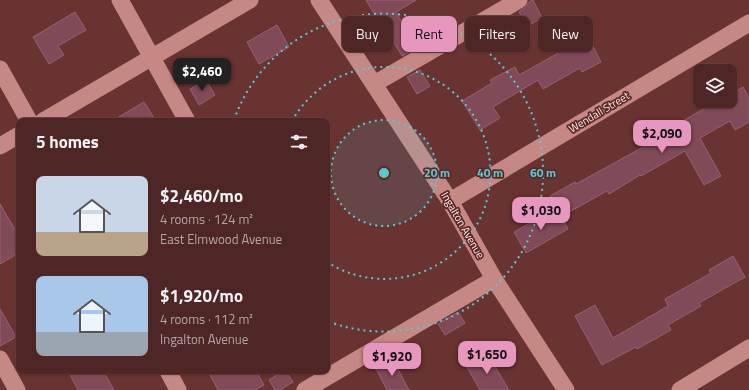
<!DOCTYPE html>
<meta charset="utf-8">
<style>
:root{--surface:#4e2625;--page:#583232;--text:#f1f3f6;--muted:#b3a5a7;--line:#654342;--accent:#e797bd}
body{margin:0;font-family:"Titillium Web",sans-serif;background:var(--page);color:var(--text);height:100vh;display:flex;flex-direction:column;font-size:15px;white-space:nowrap}
*{box-sizing:border-box;margin:0}
p{font-size:13px;color:var(--muted)}
.icon{flex:none;width:22px;height:22px;fill:none;stroke:currentColor;stroke-width:2;stroke-linecap:round;stroke-linejoin:round}
.map{position:relative;flex:1;overflow:hidden}
.drawer{position:absolute;left:16px;top:118px;width:314px;height:256px;display:flex;flex-direction:column;background:var(--surface);border-radius:8px;box-shadow:0 1px 3px #0004,0 0 0 1px var(--line)}
.drawer>*{flex:none}
.banner{position:absolute;left:342px;top:16px;width:347px;height:36px;display:flex;gap:8px}
.tools{position:absolute;left:693px;top:64px;display:grid;gap:8px}
.tools a{display:grid;place-items:center;width:44px;height:44px;border-radius:8px;background:var(--surface);box-shadow:0 1px 3px #0004,0 0 0 1px var(--line);font-size:20px}
.price{position:absolute;translate:-50% -34px;padding:0 9px;border-radius:8px;background:var(--accent);color:#111;font-size:13px;line-height:26px;filter:drop-shadow(0 1px 2px #0008)}
.price::after{content:'';position:absolute;left:50%;top:24px;width:12px;height:9px;margin-left:-6px;background:inherit;clip-path:polygon(0 0,100% 0,50% 100%)}
.price.selected{background:#222;color:#fff}
ul{padding:0;list-style:none}
li{display:flex;align-items:center;gap:12px;height:100px;padding:0 20px}
li span{display:grid;place-items:center;flex:none;width:112px;height:80px;border-radius:8px;color:#555}
li>.icon{margin-inline-start:auto}
span .icon{width:48px;height:48px;fill:#fffc;stroke-width:1}
li b{font-size:17px}
h2{display:flex;justify-content:space-between;align-items:center;height:48px;padding:0 20px;font-size:17px}
.chip{padding:0 14px;border-radius:8px;background:var(--surface);box-shadow:0 1px 3px #0004,0 0 0 1px var(--line);font-size:14px;line-height:36px}
.chip.selected{background:var(--accent);color:#111}
.map>svg:first-child{display:block}
.building{fill:#804a58;stroke:#99606f}
.lines{fill:none;stroke-linecap:round;stroke-linejoin:round}
.minor{stroke:#c68884;stroke-width:17}
.ring{fill:none;stroke:#52ccd6;stroke-width:2;stroke-dasharray:2 4}
.labels{text-anchor:middle;dominant-baseline:central;stroke-width:3.5;stroke-linejoin:round;paint-order:stroke}
.street-label{font-size:11px;fill:#fceeed;stroke:#5c2927}
.centre{fill:#52ccd6;stroke:#5c2927;stroke-width:2}
.ring-label{font-size:12px;text-anchor:middle;font-weight:bold;fill:#52ccd6;stroke:#5c2927;stroke-width:3.5;stroke-linejoin:round;paint-order:stroke}
</style>
<div class="map">
<svg width="749" height="390" viewBox="0 0 749 390">
<rect width="100%" height="100%" fill="#683331"/>
<g class="building">
<polygon points="366,0 416,0 396,12 416,48 402,56 380,19 378,20"/>
<polygon points="532,0 533,0 542,18 527,26 519,12 524,8 527,5 529,2"/>
<polygon points="75,12 86,30 58,46 64,55 49,64 33,37"/>
<polygon points="580,21 601,62 582,72 580,68 543,89 538,80 493,107 500,118 480,130 462,101 492,83 490,80 515,67 519,75 569,47 561,32"/>
<polygon points="277,25 289,47 259,64 247,42"/>
<polygon points="420,70 430,86 417,94 407,77"/>
<polygon points="206,80 215,95 199,105 190,89"/>
<polygon points="743,87 749,98 749,122 735,130 730,121 700,138 721,176 704,185 685,151 641,176 640,175 609,194 607,191 562,216 550,196 575,182 576,184 685,124 683,121 717,101 730,101 730,95"/>
<polygon points="144,102 156,121 112,121"/>
<polygon points="0,204 19,236 19,253 0,264"/>
<polygon points="557,208 568,229 526,253 514,232"/>
<polygon points="733,256 745,277 699,303 701,306 668,325 671,330 637,349 636,347 602,365 575,316 595,305 613,338 668,306 665,299 711,273 709,270"/>
<polygon points="0,309 16,337 0,346"/>
<polygon points="458,312 465,323 445,335 438,324"/>
<polygon points="488,355 509,390 480,390 467,367"/>
<polygon points="393,360 409,390 387,390 376,369"/>
<polygon points="68,371 103,371 114,390 78,390"/>
<polygon points="208,371 256,371 264,385 255,390 218,390"/>
<polygon points="283,371 286,371 293,382 280,390 275,390 269,380"/>
</g>
<g class="lines">
<g class="minor">
<polyline points="120,0 187,121"/>
<polyline points="319,0 450,201 494,279 566,390"/>
<polyline points="0,69 29,121"/>
<polyline points="374,84 519,0"/>
<polyline points="43,121 250,0"/>
<polyline points="0,146 19,135"/>
<polyline points="450,201 749,23"/>
<polyline points="0,359 17,390"/>
<polyline points="168,371 178,390"/>
<polyline points="305,390 494,279"/>
<polyline points="680,390 749,348"/>
</g>
</g>
<circle cx="384" cy="173" r="53" fill="#52ccd6" fill-opacity=".12"/>
<g class="ring">
<circle cx="384" cy="173" r="53"/>
<path d="M292 121A106 106 0 1 1 327 262"/>
<path d="M234 120A159 159 0 1 1 327 321"/>
</g>
<g class="labels">
<g class="street-label">
<text transform="translate(599 112) rotate(-31)">Wendall Street</text>
<text transform="translate(463 225) rotate(60)">Ingalton Avenue</text>
</g>
</g>
<circle cx="384" cy="173" r="6" class="centre"/>
<g class="ring-label">
<text x="437" y="177">20 m</text>
<text x="490" y="177">40 m</text>
<text x="543" y="177">60 m</text>
</g>
</svg>
<div class="tools">
<a><svg class="icon" aria-label="layers" viewBox="0 0 24 24"><path d="M12 4l9 5-9 5-9-5zM3 14l9 5 9-5"/></svg></a>
</div>
<b class="price selected" style="left:202px;top:92px">$2,460</b>
<b class="price" style="left:662px;top:154px">$2,090</b>
<b class="price" style="left:541px;top:231px">$1,030</b>
<b class="price" style="left:487px;top:375px">$1,650</b>
<b class="price" style="left:392px;top:377px">$1,920</b>
<div class="banner">
<a class="chip">Buy</a>
<a class="chip selected">Rent</a>
<a class="chip">Filters</a>
<a class="chip">New</a>
</div>
<section class="drawer">
<h2>5 homes<svg class="icon" aria-label="filters" viewBox="0 0 24 24"><path d="M4 7h16M4 17h16"/><circle cx="9" cy="7" r="2"/><circle cx="15" cy="17" r="2"/></svg></h2>
<ul>
<li><span style="background:linear-gradient(#c9d6e8 70%,#b9a48a 0)"><svg class="icon" aria-label="home" viewBox="0 0 24 24"><path d="M3 11l9-7 9 7M6 9v11h12V9"/></svg></span><div><b>$2,460/mo</b><p>4 rooms · 124 m²</p><p>East Elmwood Avenue</p></div></li>
<li><span style="background:linear-gradient(#a9c7e8 70%,#9aa5b1 0)"><svg class="icon" aria-label="home" viewBox="0 0 24 24"><path d="M3 11l9-7 9 7M6 9v11h12V9"/></svg></span><div><b>$1,920/mo</b><p>4 rooms · 112 m²</p><p>Ingalton Avenue</p></div></li>
</ul>
</section>
</div>
